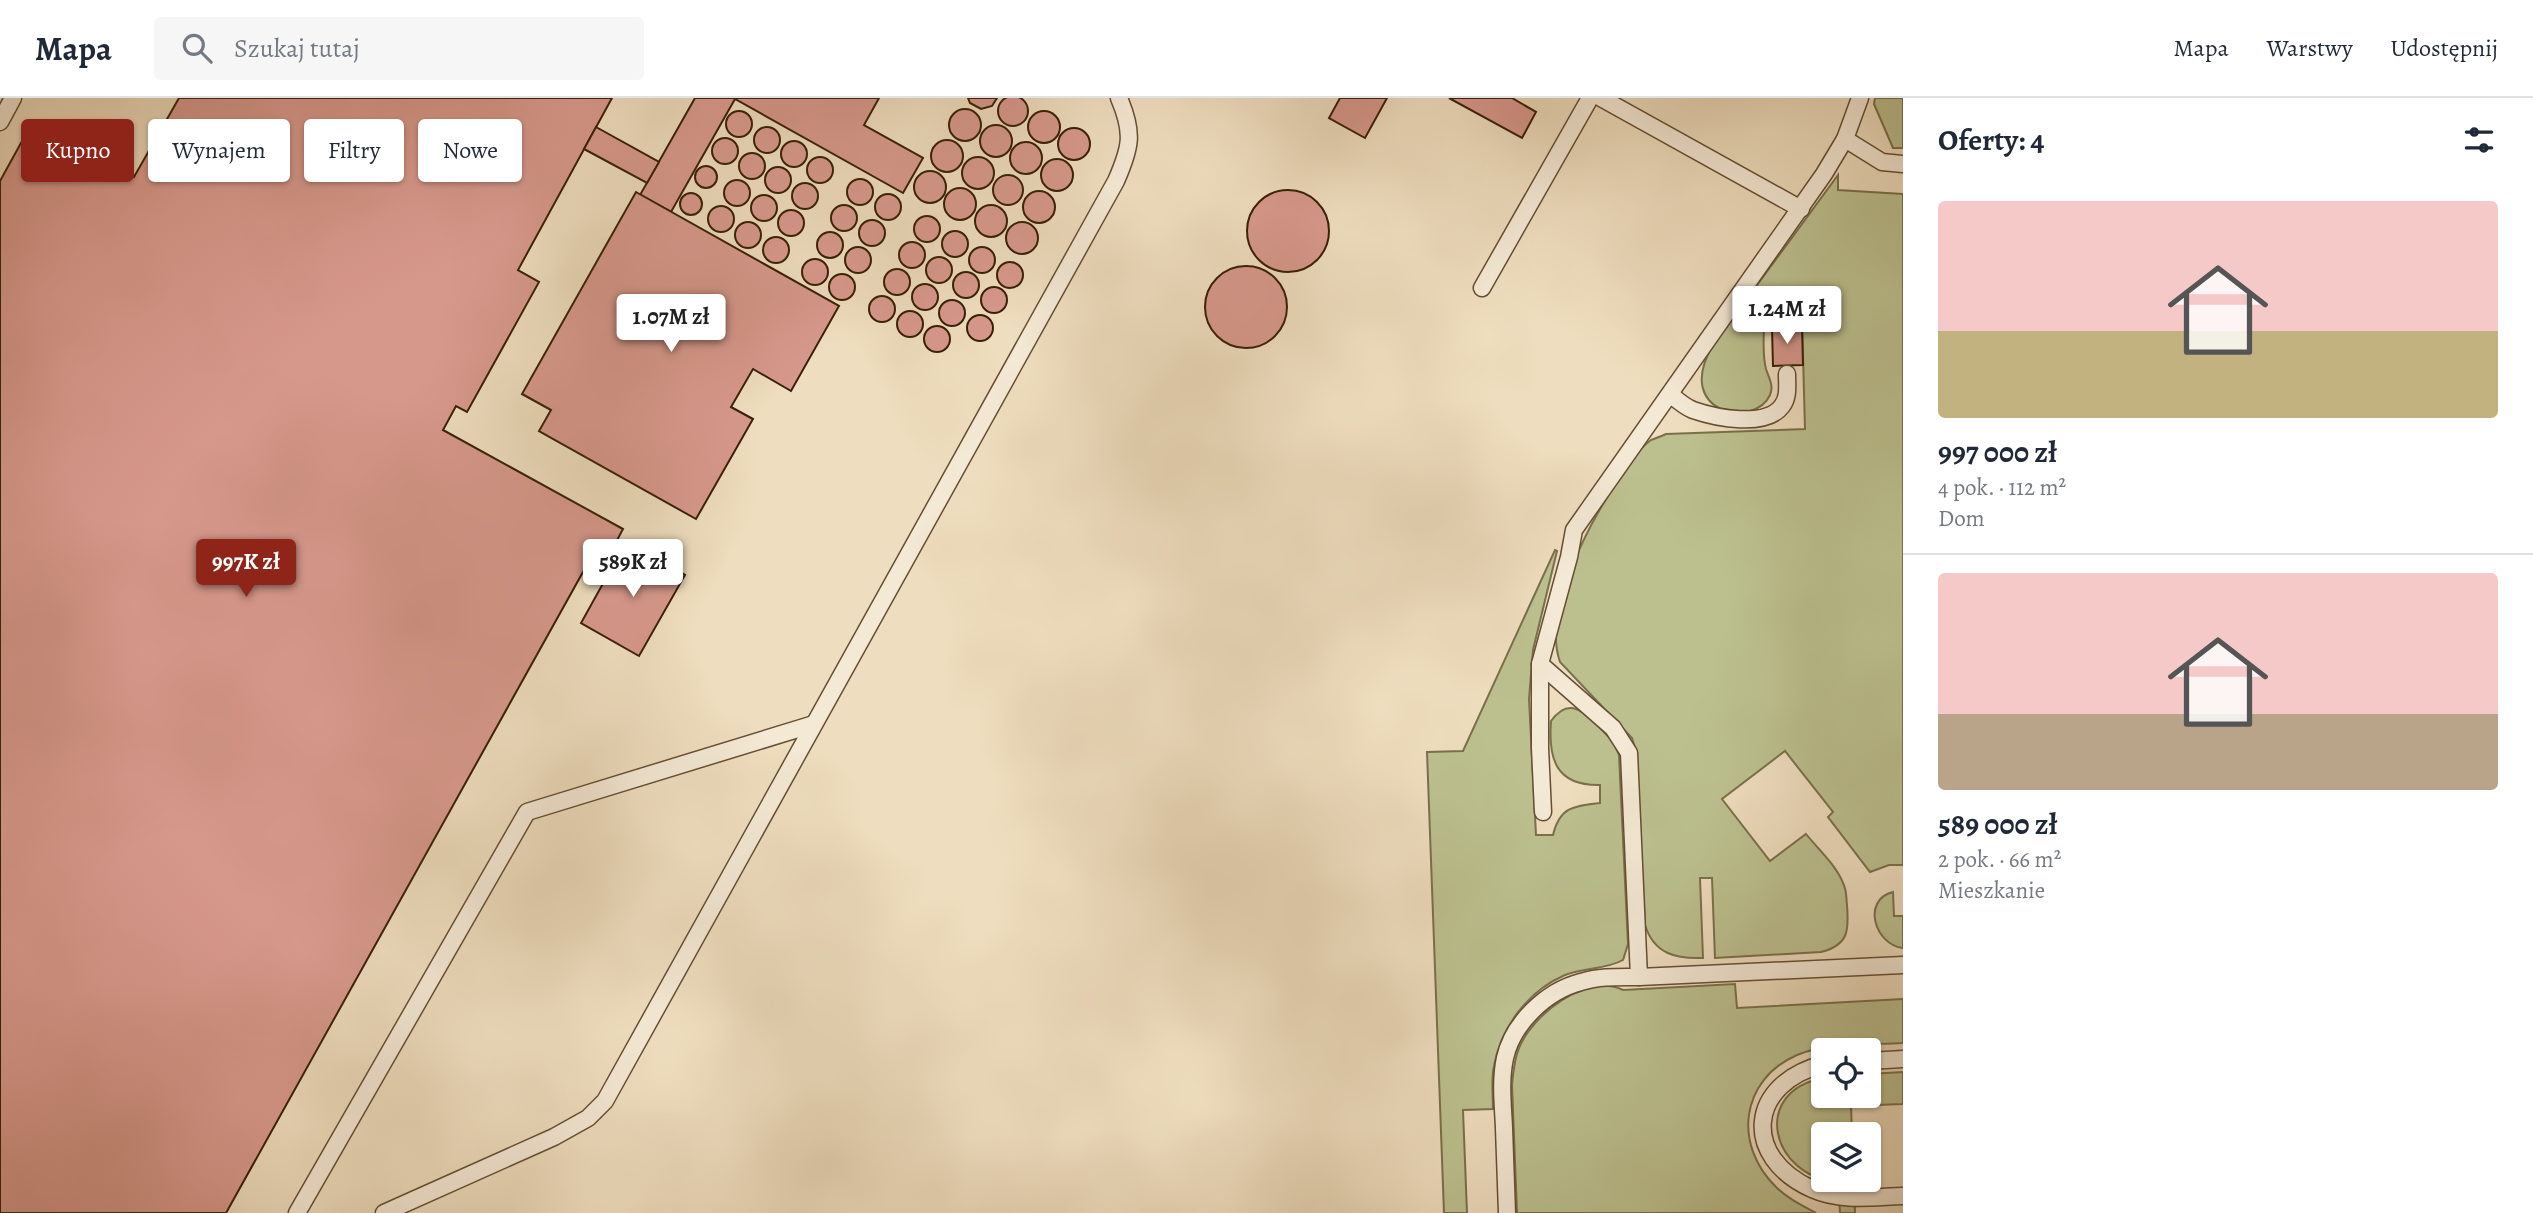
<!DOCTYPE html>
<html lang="pl">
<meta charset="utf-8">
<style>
:root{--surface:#fff;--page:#f6f6f7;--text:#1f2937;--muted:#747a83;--line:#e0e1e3;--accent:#8f2418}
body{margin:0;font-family:Alegreya,serif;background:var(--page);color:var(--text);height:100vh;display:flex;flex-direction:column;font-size:26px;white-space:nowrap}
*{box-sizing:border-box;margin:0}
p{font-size:23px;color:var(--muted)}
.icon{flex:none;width:38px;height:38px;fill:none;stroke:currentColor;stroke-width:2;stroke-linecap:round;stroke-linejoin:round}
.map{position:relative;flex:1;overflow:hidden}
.details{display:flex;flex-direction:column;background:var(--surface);width:630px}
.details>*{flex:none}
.hud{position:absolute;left:21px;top:21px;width:665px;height:63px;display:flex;gap:14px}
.controls{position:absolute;left:1811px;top:940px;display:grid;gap:14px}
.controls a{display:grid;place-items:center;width:70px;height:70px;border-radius:7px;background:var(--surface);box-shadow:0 2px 5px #0004;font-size:35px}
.price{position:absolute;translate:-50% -60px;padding:0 16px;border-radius:7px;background:#fff;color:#222;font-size:23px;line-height:46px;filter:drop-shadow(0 2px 4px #0008)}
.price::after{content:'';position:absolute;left:50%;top:42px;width:21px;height:16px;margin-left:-10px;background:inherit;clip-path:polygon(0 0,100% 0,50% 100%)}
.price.selected{background:var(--accent);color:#fff}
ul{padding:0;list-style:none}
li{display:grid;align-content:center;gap:14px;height:371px;padding:0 35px}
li+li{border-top:2px solid var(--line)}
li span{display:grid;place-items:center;height:217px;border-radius:7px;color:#555}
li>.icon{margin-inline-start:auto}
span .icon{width:126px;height:126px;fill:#fffc;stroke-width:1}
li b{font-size:30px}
h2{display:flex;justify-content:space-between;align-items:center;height:84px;padding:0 35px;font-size:30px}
.chip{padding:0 24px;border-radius:7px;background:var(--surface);box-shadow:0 2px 5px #0004;font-size:24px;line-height:63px}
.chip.selected{background:var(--accent);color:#fff}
header{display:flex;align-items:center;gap:42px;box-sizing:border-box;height:98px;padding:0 35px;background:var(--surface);border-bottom:2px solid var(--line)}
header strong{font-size:33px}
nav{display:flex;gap:38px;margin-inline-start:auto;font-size:24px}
.search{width:490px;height:63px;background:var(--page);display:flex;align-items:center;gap:18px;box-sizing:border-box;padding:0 24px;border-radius:7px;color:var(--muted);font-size:26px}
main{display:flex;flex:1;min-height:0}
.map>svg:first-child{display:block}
.green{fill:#bcc08f;stroke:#7a704a;stroke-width:2}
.building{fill:#d7988c;stroke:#381f05;stroke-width:2}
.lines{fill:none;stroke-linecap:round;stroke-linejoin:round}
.lane-casing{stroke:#664e33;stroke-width:19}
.lane{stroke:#f4e9d5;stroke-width:16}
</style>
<header>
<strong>Mapa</strong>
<div class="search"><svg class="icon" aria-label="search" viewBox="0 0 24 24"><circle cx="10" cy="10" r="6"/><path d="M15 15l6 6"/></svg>Szukaj tutaj</div>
<nav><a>Mapa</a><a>Warstwy</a><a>Udostępnij</a></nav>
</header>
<main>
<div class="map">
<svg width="1903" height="1115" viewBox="0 0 1903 1115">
<rect width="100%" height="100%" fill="#eeddbe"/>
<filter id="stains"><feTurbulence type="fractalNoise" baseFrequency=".00286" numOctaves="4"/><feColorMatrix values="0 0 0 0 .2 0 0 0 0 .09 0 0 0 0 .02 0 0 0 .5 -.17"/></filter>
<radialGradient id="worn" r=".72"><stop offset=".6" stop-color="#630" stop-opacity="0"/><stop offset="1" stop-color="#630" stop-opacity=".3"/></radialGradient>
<g class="green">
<polygon points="1875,0 1903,0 1903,50 1893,50 1874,6"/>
<path d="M 1838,77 L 1838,92 L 1903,96 L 1903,767 L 1889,767 L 1870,774 L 1828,719 L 1833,714 L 1785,653 L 1722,701 L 1770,763 L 1806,736 C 1818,751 1836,767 1843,785 C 1847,792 1846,800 1847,807 C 1849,832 1849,847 1821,854 L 1715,860 L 1712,780 L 1700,780 L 1703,860 C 1676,861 1654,856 1645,827 L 1636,653 L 1632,640 L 1560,564 C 1541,511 1593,418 1623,375 C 1631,364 1639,350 1651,342 C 1656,340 1662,338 1666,336 L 1805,331 L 1802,221 L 1764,223 C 1764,238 1762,257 1766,271 C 1769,280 1774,288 1770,297 C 1755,331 1672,316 1713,247 Z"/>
<path d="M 1555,452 L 1557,453 L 1533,552 L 1529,601 L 1536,737 L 1553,737 C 1560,708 1575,708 1600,705 L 1600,687 C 1556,688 1548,661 1551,623 C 1567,601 1580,610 1596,626 C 1606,636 1614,643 1619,657 L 1628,846 L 1623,862 C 1605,872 1584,869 1565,877 C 1528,893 1501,929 1494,968 C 1491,981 1493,997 1493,1011 L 1463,1012 L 1467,1115 L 1444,1115 L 1427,654 L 1463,653 Z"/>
<path d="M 1893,794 L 1894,818 L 1903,818 L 1903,850 C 1875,847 1861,802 1893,794 Z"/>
<path d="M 1735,886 L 1737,910 L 1903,901 L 1903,945 C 1869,947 1828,944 1797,957 C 1740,982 1733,1047 1776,1089 C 1787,1100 1801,1107 1816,1115 L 1517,1115 L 1512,987 C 1513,975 1514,962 1519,950 C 1532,917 1587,874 1623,892 Z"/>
<path d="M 1903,974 L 1903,1006 L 1851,1008 L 1852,1036 L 1824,1036 L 1824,1082 L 1854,1082 L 1855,1115 L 1840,1115 L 1838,1084 C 1771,1079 1750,994 1823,980 L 1824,998 L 1869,998 L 1869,976 Z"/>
</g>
<g class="building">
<circle cx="1013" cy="13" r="15"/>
<polygon points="179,0 612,0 518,172 539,184 467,314 456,308 443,332 623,431 596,482 583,474 226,1115 0,1115 0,83 33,23 134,79"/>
<polygon points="695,0 879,0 864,27 923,60 903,95 735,1 671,114 640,97"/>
<polygon points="968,0 997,0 992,8 981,11 970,5"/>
<polygon points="1340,0 1387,0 1365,40 1329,20"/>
<polygon points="1449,0 1512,0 1536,14 1522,40"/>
<circle cx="965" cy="27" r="16"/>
<circle cx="739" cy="26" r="13"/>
<circle cx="1044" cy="29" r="16"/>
<circle cx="996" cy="43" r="16"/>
<polygon points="596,29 659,64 647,85 584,51"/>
<circle cx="767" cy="42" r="13"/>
<circle cx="1074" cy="46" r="16"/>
<circle cx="725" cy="53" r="13"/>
<circle cx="947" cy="58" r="16"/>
<circle cx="794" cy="56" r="13"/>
<circle cx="1026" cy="60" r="16"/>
<circle cx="752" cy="68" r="13"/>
<circle cx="820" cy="72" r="13"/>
<circle cx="978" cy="75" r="16"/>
<circle cx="1057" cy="77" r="16"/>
<circle cx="706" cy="79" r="11"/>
<circle cx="778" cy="82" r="13"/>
<circle cx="930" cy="89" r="16"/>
<circle cx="1008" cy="92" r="15"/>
<circle cx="860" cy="94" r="13"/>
<circle cx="737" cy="95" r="13"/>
<circle cx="805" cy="98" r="13"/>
<circle cx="960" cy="106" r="16"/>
<circle cx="1288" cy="133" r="41"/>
<circle cx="1039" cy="109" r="16"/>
<polygon points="636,94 839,208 791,293 753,271 731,309 753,321 696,421 539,333 551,312 522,296"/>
<circle cx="691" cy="106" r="11"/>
<circle cx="888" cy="109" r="13"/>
<circle cx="764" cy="110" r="13"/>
<circle cx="844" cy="120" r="13"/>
<circle cx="991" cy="123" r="16"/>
<circle cx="721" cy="121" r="13"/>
<circle cx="791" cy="125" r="13"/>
<circle cx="927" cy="131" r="13"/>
<circle cx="872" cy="135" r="13"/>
<circle cx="748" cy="137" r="13"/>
<circle cx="1022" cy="140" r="16"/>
<circle cx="955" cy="146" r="13"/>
<circle cx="830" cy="147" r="13"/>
<circle cx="776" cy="152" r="13"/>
<circle cx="912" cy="157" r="13"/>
<circle cx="858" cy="162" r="13"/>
<circle cx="982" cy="162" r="13"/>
<circle cx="939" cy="172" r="13"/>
<circle cx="815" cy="174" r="13"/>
<circle cx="1010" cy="177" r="13"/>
<circle cx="1246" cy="209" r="41"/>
<circle cx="897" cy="184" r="13"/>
<circle cx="966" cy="187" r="13"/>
<circle cx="842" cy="189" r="13"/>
<circle cx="925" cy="199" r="13"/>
<circle cx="994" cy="202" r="13"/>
<circle cx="882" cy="211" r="13"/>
<circle cx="952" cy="215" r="13"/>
<circle cx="910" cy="226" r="13"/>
<circle cx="980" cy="230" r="13"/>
<circle cx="937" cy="241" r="13"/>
<polygon points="1802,229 1803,267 1773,268 1772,230"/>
<polygon points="626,444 685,477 639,558 581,525"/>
</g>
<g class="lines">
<g class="lane-casing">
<g id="lane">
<polyline points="1601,0 1801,111"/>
<polyline points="0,24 13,0"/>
<polyline points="1845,41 1882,64 1903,66"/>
<polyline points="1482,190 1590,0"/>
<path d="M 1670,296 C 1677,302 1685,309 1693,312 C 1716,320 1766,330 1782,308 C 1789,299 1787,287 1787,276"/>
<polyline points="1540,566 1613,630 1629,655 1639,879 1903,867"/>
<polyline points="1543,714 1540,650 1540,566 1569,459 1574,432 1824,76 1845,41 1860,0"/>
<polyline points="1869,963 1903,961"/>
<path d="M 1824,966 C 1748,985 1741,1059 1812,1091 C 1841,1104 1872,1099 1903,1098"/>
<polyline points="297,1115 527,714 814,626"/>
<path d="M 384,1115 L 554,1039 L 588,1020 L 605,1003 L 1116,83 C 1131,49 1134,35 1119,0"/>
<path d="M 1507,1115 C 1506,1087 1505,1058 1504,1030 C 1503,1007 1500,983 1505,960 C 1513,925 1546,893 1581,884 C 1599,878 1620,879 1639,879"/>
</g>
</g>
<use href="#lane" class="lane"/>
</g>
<rect width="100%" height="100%" filter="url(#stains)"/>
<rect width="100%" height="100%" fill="url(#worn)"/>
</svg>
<div class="controls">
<a><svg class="icon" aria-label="locate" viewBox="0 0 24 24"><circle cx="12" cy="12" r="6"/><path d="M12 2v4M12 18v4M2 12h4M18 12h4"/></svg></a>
<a><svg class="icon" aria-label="layers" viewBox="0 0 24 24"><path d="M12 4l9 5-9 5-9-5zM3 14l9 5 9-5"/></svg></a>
</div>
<b class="price" style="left:1787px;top:248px">1.24M zł</b>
<b class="price" style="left:671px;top:256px">1.07M zł</b>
<b class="price selected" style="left:246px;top:501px">997K zł</b>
<b class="price" style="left:633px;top:501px">589K zł</b>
<div class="hud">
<a class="chip selected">Kupno</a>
<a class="chip">Wynajem</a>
<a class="chip">Filtry</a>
<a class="chip">Nowe</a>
</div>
</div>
<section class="details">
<h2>Oferty: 4<svg class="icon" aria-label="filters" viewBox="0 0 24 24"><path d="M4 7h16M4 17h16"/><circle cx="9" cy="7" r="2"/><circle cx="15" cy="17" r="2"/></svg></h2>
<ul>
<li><span style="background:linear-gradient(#f6c9c9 60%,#c2b280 0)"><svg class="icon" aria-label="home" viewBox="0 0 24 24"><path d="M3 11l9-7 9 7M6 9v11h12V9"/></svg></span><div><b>997 000 zł</b><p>4 pok. · 112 m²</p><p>Dom</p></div></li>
<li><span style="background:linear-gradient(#f6c9c9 65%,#b9a48a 0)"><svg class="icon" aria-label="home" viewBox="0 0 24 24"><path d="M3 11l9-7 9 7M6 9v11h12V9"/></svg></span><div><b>589 000 zł</b><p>2 pok. · 66 m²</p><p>Mieszkanie</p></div></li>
</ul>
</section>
</main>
